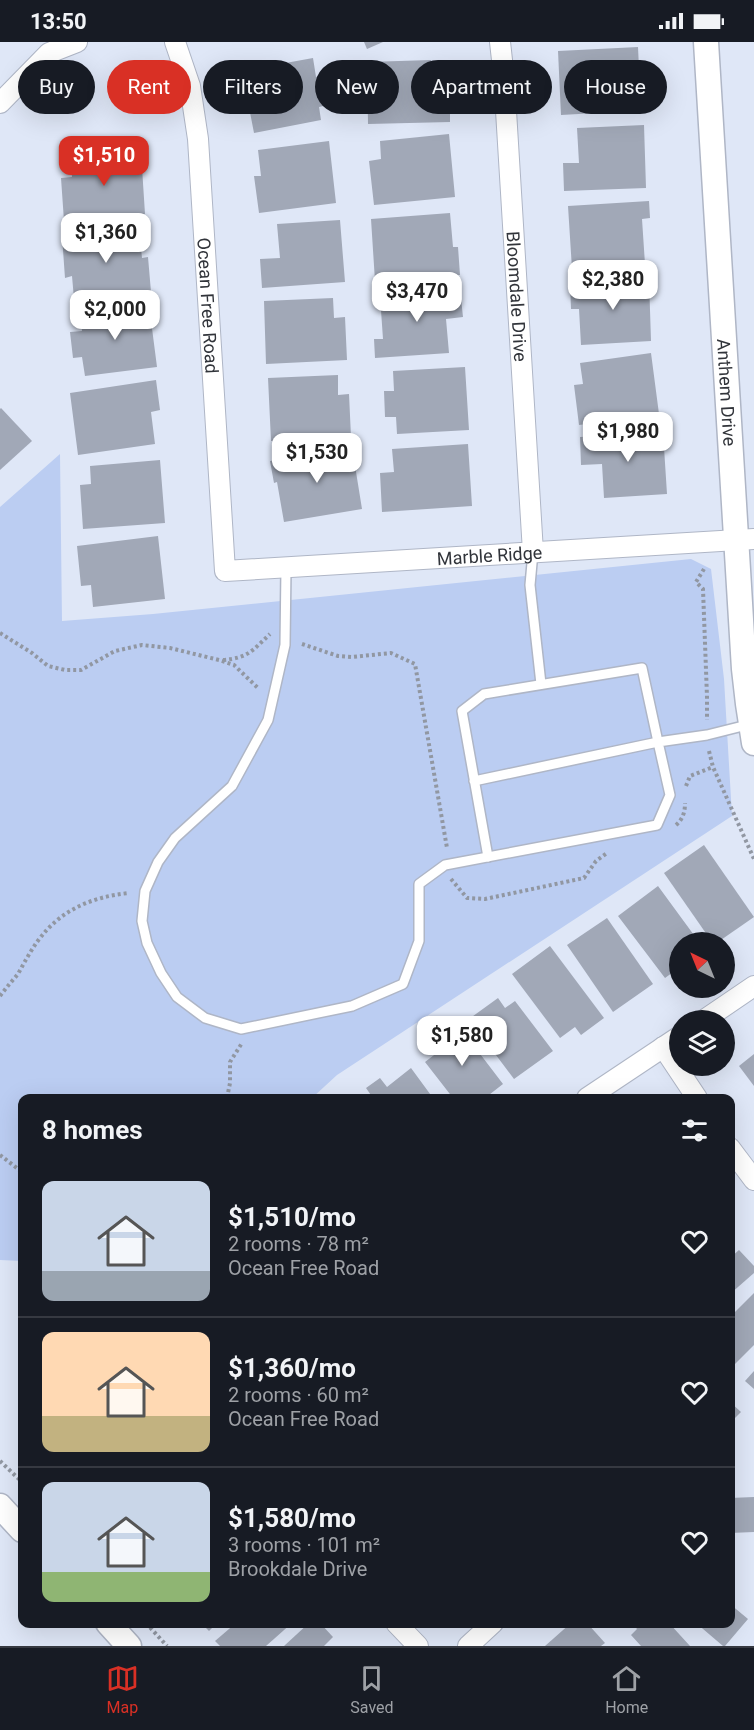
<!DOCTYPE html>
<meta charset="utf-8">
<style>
:root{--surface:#171b24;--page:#242831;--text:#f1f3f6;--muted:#9ea1a6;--line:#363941;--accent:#d93025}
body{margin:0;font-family:Roboto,sans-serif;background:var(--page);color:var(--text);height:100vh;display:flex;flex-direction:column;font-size:22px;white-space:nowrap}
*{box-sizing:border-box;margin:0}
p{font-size:20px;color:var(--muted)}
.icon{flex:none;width:33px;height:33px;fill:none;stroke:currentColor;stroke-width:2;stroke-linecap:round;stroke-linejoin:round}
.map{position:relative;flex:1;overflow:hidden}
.panel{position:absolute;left:18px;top:1052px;width:717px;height:534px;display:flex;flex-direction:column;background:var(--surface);border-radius:12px;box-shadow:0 6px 24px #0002}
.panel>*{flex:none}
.hud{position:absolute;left:18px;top:18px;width:718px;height:54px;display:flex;gap:12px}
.needle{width:39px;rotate:317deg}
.fabs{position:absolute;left:669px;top:890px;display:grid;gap:12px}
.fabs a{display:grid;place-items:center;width:66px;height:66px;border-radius:50%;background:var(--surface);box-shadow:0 6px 24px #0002;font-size:30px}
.price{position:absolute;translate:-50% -51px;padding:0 14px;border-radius:12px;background:#fff;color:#222;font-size:20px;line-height:39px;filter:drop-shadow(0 2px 3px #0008)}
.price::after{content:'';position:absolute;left:50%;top:36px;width:18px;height:14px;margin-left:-9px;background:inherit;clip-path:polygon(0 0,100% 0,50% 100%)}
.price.current{background:var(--accent);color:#fff}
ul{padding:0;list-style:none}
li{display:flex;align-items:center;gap:18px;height:150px;padding:0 24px}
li+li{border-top:2px solid var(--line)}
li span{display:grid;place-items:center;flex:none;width:168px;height:120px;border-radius:12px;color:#555}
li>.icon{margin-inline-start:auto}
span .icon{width:72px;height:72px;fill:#fffc;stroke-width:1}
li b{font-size:26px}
h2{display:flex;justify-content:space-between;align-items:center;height:72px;padding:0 24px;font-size:26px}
.pill{padding:0 21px;border-radius:27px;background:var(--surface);box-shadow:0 6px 24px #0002;font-size:21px;line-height:54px}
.pill.current{background:var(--accent);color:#fff}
.status{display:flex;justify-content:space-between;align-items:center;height:42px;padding:0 30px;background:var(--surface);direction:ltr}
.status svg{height:16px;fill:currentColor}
.tabs{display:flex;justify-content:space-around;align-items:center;height:84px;border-top:2px solid var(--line);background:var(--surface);font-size:16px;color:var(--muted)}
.tabs a{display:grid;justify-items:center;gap:3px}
.tabs .current{color:var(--accent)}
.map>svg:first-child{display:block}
.green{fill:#bbcdf2}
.building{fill:#a1a8b7}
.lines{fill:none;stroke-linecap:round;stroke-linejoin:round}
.service-casing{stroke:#afb6c6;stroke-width:12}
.minor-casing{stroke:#afb6c6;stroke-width:22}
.tertiary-casing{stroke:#afb6c6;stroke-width:27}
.path{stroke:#9197a2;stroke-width:4;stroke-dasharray:3 3;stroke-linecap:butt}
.service{stroke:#fff;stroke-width:9}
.minor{stroke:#fff;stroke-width:20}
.tertiary{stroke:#fff;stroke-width:24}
.labels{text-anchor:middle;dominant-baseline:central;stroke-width:4.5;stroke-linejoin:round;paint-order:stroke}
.street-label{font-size:18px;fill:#31343a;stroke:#eff4fe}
</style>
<div class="status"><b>13:50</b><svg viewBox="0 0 49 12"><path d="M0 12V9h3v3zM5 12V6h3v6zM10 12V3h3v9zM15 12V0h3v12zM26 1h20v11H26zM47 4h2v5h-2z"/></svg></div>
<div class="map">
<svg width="754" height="1604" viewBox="0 0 754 1604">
<rect width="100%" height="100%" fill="#dfe7f7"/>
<polygon class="green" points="60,412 62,579 153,572 691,517 711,527 724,637 732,774 337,1033 312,1056 22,1056 22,1219 0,1218 0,465"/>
<g class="building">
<polygon points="364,0 383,0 367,7"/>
<polygon points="638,5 640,48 630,48 631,69 561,73 558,9"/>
<polygon points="313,16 316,35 327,33 332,62 319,65 321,78 254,91 242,29"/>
<polygon points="431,18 431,51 450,51 450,80 368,82 367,20"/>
<polygon points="644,83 646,146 564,149 563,121 579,121 577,86"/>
<polygon points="449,92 455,155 374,163 369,119 381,117 380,99"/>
<polygon points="329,99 336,161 259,171 254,134 261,134 258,108"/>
<polygon points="141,110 145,172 64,179 61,136 72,135 71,115"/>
<polygon points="649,159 650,176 642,177 645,222 572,227 568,164"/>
<polygon points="450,171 453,205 458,205 460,233 375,239 371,177"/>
<polygon points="340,178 345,240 262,246 260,217 280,216 277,182"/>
<polygon points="139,187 142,216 148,215 151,250 74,257 72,234 65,236 62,194"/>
<polygon points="649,237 651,299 581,303 579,267 571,267 570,241"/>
<polygon points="460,247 463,275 446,277 449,311 375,316 374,297 383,297 380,254"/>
<polygon points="333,256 334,276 345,275 347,318 266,322 264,259"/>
<polygon points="149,263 157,325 85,334 82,315 73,316 70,290 82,289 80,272"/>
<polygon points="651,311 659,372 579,383 574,343 583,342 580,321"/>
<polygon points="465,325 469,388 397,392 396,375 385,375 384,349 394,349 393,329"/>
<polygon points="338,333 338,353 349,352 351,395 271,399 268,336"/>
<polygon points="156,338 160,368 151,370 155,402 78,413 70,351"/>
<polygon points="1,366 32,399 0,428 0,367"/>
<polygon points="663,390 667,452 604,456 602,422 581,423 580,395"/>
<polygon points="468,402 472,464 382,470 380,431 394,430 392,407"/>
<polygon points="352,405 362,467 284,480 277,440 274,441 270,419"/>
<polygon points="160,418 165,481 83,487 80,443 91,442 90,424"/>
<polygon points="158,494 165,557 93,565 91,543 81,544 77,504"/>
<polygon points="704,803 754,875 718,900 712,900 664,831"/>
<polygon points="658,844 699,900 680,900 680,925 665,936 618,874"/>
<polygon points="607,876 653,942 613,970 567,903"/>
<polygon points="550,904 604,976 581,993 575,985 560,996 512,932"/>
<polygon points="498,956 505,966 515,959 553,1009 514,1037 469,977"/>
<polygon points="458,983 503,1042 485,1056 453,1056 425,1020 438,1010 433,1002"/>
<polygon points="754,1012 754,1044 739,1024"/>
<polygon points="411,1026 433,1056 373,1056 366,1046 380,1036 387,1045"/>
<polygon points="739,1208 754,1224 754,1231 730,1252 730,1216"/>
<polygon points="754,1251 754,1303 730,1327 730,1275"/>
<polygon points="754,1329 754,1347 745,1339"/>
<polygon points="730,1360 741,1370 730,1381"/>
<polygon points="754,1455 754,1490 730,1491 730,1456"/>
<polygon points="730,1562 748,1577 725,1604 723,1604 696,1581 730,1581"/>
<polygon points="201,1581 217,1581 209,1589"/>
<polygon points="236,1581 292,1581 266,1604 220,1604 215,1599"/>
<polygon points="309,1581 320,1581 333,1595 324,1604 284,1604"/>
<polygon points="571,1581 587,1581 605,1601 601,1604 545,1604"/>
<polygon points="632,1581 669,1581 690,1604 641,1604 631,1593 637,1587"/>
</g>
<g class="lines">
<g class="service-casing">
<g id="service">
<polyline points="533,510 530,543 541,642"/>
<polyline points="286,526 285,603 268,678 232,744 175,796 158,820 145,849 142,879 147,901 161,931 177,955 205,976 241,987 352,964 403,942 419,899 419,842 445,823 657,783 670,753 658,700 707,693 751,682"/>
<polyline points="474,739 658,700 642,626 484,652 462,669 488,815"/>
</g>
</g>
<g class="minor-casing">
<g id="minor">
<path id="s1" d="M 175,0 L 190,44 L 198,97 L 225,529 L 754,497"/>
<path id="s2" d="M 500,0 L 504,36 L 533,510"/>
<polyline points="0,61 49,11 77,0"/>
<polyline points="704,978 754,944"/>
<polyline points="663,1005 697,1056"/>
<polyline points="587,1056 680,994"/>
<polyline points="730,1106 754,1138"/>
<polyline points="396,1581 418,1604"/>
<polyline points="468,1604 493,1581"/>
</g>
</g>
<g class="tertiary-casing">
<g id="tertiary">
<path id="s3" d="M 706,0 L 744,627 L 748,662 L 754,701"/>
<polyline points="0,1464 22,1488"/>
<polyline points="108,1581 129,1604"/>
</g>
</g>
<g class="path">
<polyline points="704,527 696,540 703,547 707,655 707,678"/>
<polyline points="0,591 32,611 48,624 65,628 81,628 115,609 142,603 170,606 219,618 234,623 259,647"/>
<polyline points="302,602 338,614 352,615 391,611 415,622 447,806"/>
<path d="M 223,618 C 248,616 252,609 270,592"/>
<polyline points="709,709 713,725 754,817"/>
<polyline points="686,744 690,734 713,725"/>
<path d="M 676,783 C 683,777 685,770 685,761"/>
<polyline points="451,837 467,856 485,857 584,836 596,819 607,811"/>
<path d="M 0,954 C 6,946 12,939 18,932 C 24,921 30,910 37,900 C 60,868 91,855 129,851"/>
<polyline points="227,1056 230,1041 230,1020 242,1001"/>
<polyline points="0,1113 22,1130"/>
<polyline points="0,1419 22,1440"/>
<polyline points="146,1581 167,1604"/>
</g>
<use href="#service" class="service"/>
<use href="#minor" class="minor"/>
<use href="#tertiary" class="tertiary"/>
</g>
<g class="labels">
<g class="street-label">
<text stroke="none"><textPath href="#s2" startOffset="255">Bloomdale Drive</textPath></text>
<text stroke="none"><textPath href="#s1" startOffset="267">Ocean Free Road</textPath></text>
<text stroke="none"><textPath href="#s3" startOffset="351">Anthem Drive</textPath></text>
<text stroke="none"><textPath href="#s1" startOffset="798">Marble Ridge</textPath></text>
</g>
</g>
</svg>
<div class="fabs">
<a><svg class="needle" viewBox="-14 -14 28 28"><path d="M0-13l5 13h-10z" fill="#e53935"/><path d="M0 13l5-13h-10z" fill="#9ea1a6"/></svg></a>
<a><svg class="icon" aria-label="layers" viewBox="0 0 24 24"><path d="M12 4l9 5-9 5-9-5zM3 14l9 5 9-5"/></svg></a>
</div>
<b class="price current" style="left:104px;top:145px">$1,510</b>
<b class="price" style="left:106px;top:222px">$1,360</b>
<b class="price" style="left:613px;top:269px">$2,380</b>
<b class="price" style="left:417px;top:281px">$3,470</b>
<b class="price" style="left:115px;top:299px">$2,000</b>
<b class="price" style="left:628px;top:421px">$1,980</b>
<b class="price" style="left:317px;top:442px">$1,530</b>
<b class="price" style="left:462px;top:1025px">$1,580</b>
<div class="hud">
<a class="pill">Buy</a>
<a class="pill current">Rent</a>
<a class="pill">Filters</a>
<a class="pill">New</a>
<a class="pill">Apartment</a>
<a class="pill">House</a>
</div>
<section class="panel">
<h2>8 homes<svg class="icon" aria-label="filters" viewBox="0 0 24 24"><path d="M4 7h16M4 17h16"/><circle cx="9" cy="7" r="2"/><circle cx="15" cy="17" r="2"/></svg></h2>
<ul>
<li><span style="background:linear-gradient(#c9d6e8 75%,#9aa5b1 0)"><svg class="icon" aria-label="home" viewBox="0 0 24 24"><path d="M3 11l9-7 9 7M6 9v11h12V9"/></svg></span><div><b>$1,510/mo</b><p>2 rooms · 78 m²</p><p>Ocean Free Road</p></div><svg class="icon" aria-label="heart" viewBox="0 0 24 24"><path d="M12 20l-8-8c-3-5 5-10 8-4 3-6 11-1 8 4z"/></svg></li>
<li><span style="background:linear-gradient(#ffd9b3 70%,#c2b280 0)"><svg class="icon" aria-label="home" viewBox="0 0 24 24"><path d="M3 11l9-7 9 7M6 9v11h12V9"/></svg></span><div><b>$1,360/mo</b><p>2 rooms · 60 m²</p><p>Ocean Free Road</p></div><svg class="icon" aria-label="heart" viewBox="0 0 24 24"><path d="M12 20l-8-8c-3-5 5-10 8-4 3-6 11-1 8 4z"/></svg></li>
<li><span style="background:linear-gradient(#c9d6e8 75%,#8fb573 0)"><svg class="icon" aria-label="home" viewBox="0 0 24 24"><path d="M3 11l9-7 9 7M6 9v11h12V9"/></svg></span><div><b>$1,580/mo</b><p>3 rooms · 101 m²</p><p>Brookdale Drive</p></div><svg class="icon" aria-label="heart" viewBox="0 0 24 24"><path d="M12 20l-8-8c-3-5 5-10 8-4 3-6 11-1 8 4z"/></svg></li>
</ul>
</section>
</div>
<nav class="tabs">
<a class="current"><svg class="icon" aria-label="map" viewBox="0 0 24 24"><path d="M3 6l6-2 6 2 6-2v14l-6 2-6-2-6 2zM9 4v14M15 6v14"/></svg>Map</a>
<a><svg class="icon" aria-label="saved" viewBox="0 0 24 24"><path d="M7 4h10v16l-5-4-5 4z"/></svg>Saved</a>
<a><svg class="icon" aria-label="home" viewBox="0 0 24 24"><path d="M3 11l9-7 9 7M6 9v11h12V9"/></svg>Home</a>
</nav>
